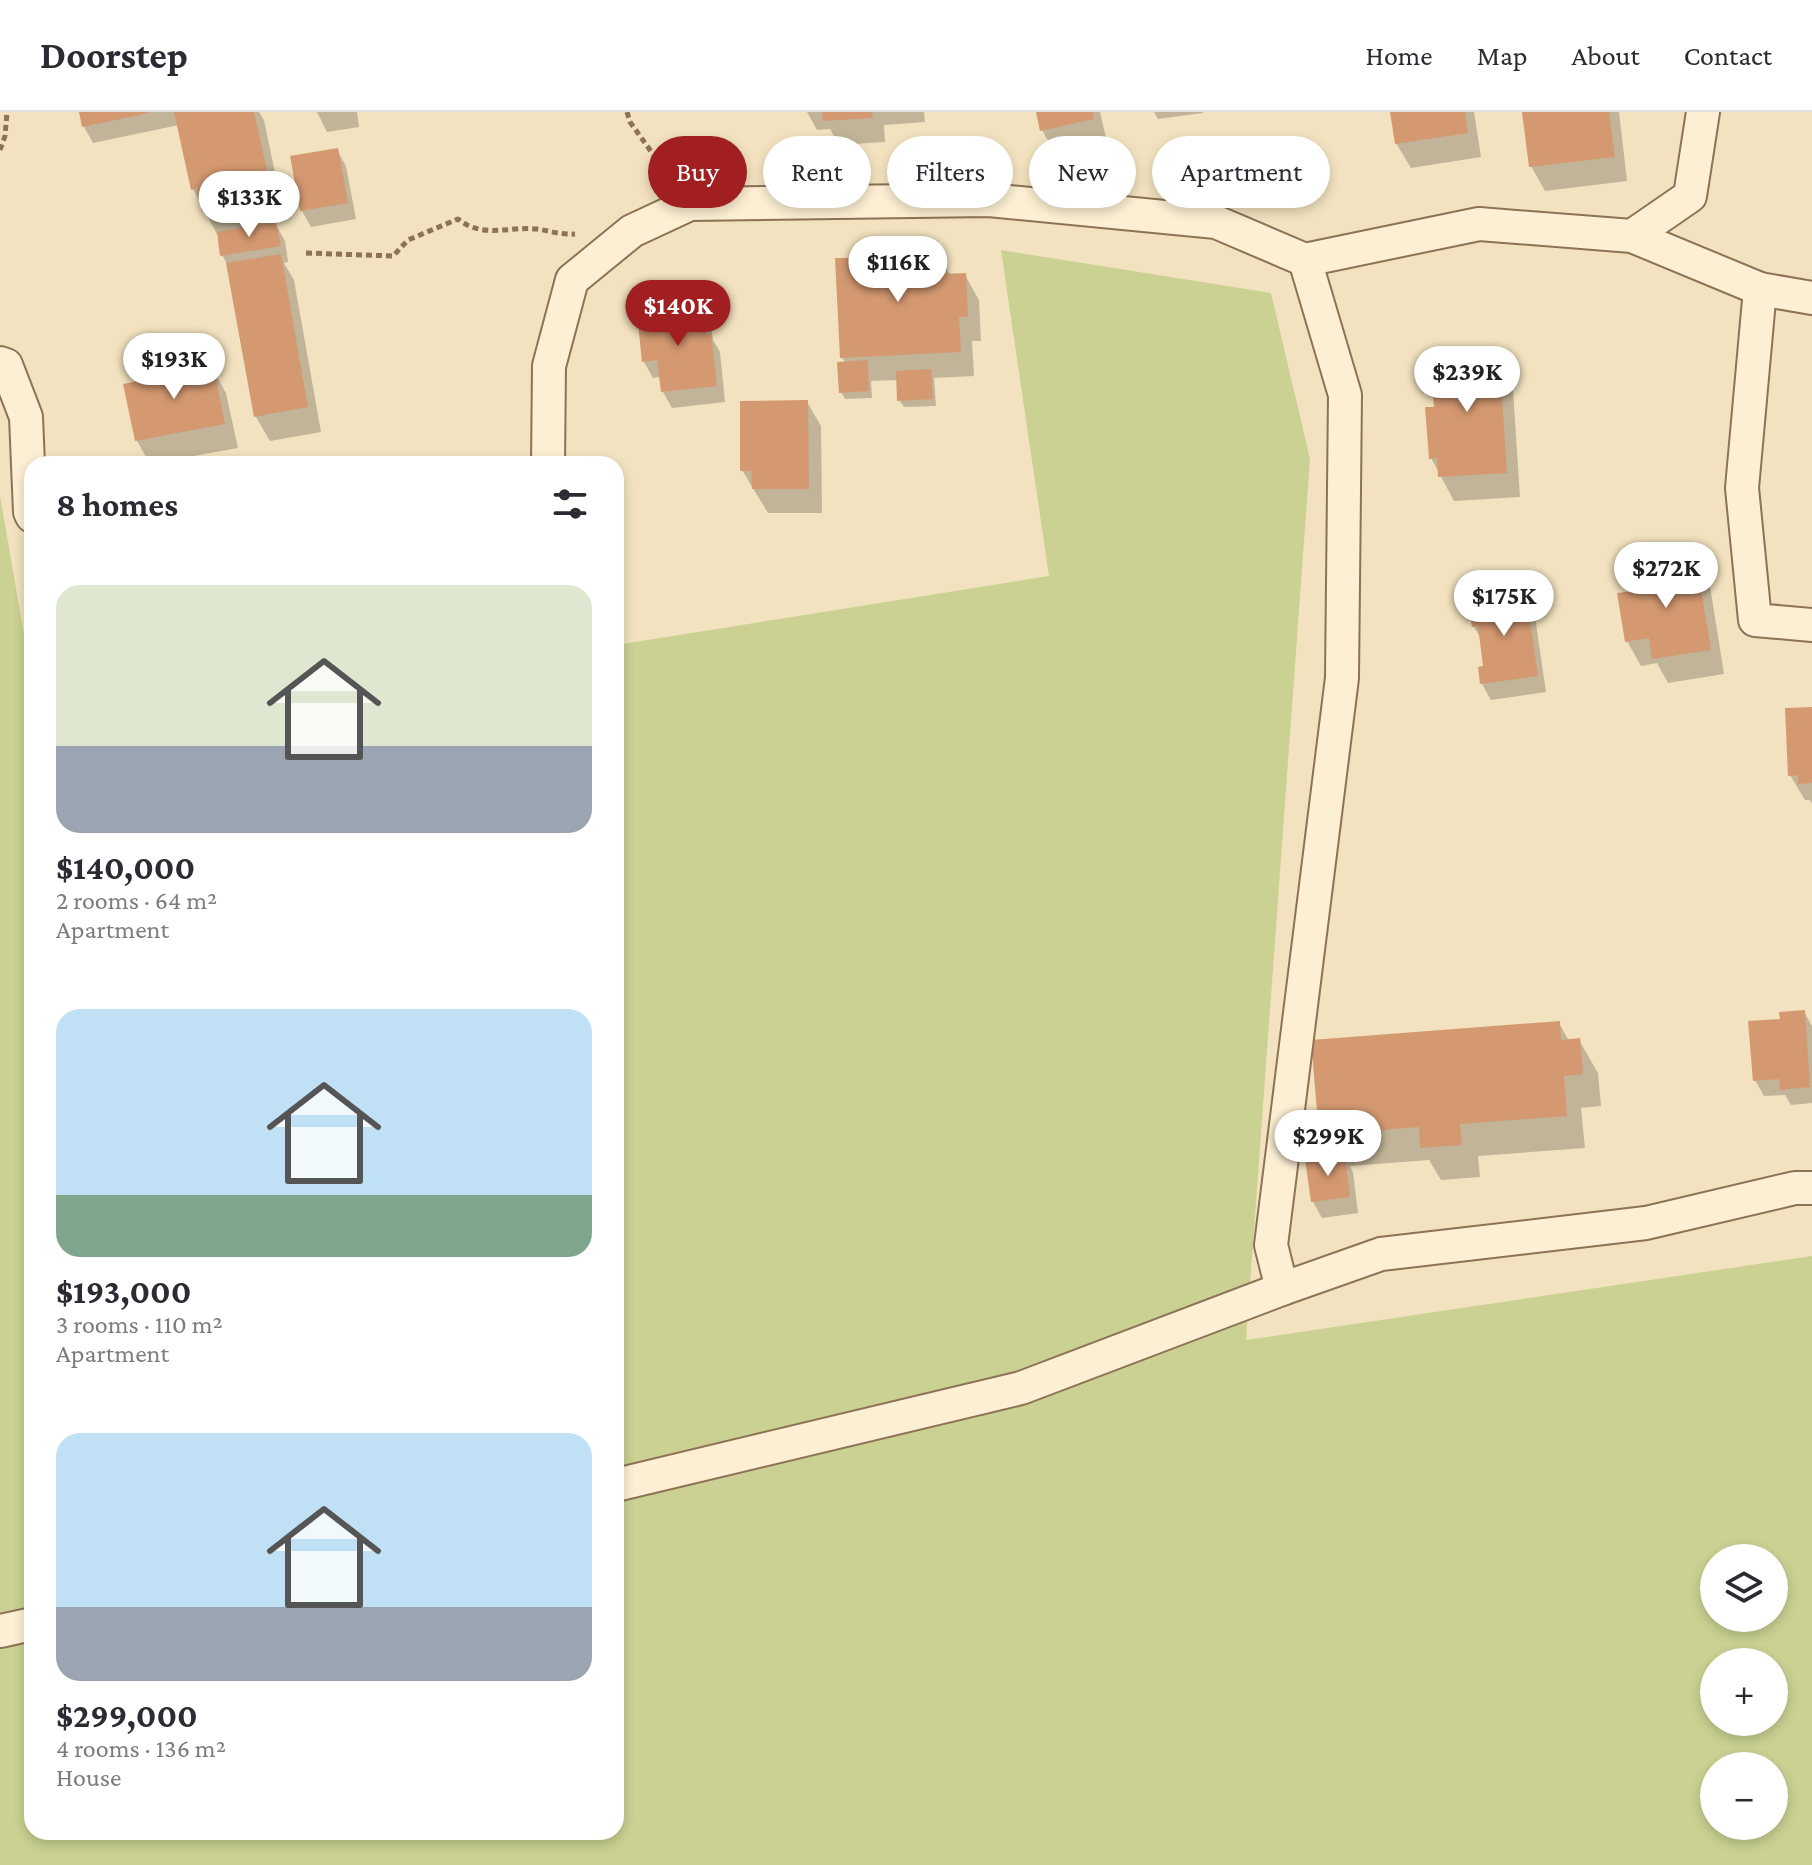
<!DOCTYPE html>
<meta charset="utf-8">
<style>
:root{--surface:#fff;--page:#f2f2f3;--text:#2b2b33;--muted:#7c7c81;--line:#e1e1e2;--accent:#a21f21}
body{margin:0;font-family:"Crimson Pro",serif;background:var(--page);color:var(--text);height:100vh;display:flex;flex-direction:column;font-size:30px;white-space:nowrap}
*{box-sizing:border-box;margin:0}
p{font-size:26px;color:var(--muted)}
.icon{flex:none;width:44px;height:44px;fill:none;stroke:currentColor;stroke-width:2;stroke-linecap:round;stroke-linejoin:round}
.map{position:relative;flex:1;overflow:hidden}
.drawer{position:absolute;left:24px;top:344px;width:600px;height:1384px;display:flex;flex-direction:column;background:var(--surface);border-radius:24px;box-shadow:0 4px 12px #0003}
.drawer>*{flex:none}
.top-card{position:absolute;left:648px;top:24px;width:760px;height:72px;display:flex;gap:16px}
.tools{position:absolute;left:1700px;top:1432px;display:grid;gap:16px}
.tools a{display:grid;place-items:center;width:88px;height:88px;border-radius:50%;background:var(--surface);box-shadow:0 4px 12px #0003;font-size:40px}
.price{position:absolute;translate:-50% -68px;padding:0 18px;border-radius:28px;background:#fff;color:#222;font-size:26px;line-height:52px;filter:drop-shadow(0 2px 4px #0008)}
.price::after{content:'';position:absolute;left:50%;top:48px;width:24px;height:18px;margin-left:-12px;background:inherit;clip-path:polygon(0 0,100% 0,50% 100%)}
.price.active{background:var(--accent);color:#fff}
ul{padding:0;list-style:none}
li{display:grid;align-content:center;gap:16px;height:424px;padding:0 32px}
li span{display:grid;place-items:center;height:248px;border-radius:24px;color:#555}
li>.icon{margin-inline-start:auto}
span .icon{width:144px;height:144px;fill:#fffc;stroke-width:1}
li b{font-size:34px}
h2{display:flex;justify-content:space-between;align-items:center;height:96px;padding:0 32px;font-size:34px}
.tag{padding:0 28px;border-radius:36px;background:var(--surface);box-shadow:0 4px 12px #0003;font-size:28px;line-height:72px}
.tag.active{background:var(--accent);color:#fff}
header{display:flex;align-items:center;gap:48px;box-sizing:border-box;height:112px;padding:0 40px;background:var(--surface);border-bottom:2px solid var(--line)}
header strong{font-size:38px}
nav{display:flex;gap:44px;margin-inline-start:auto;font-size:28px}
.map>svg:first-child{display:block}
.green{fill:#cad192;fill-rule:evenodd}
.shadow{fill:#0003}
.building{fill:#d49971}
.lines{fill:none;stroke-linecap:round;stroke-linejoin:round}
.street-casing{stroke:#8d7255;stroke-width:36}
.path{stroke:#8d7255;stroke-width:5;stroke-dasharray:6 4;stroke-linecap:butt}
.street{stroke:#fcefd3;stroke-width:32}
</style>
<header>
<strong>Doorstep</strong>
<nav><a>Home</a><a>Map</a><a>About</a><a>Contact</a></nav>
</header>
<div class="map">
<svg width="1812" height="1753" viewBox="0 0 1812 1753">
<rect width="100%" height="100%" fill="#f2e2bf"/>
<path class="green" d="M 1001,138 L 1271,181 L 1310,347 L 1246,1228 L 1812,1144 L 1812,1753 L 0,1753 L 0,384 L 32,569 L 32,1720 L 616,1720 L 616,533 L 1049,464 ZM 1714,1446 L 1774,1446 L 1774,1506 L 1714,1506 ZM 1714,1550 L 1774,1550 L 1774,1610 L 1714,1610 ZM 1714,1654 L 1774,1654 L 1774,1714 L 1714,1714 Z"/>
<g class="shadow">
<polygon points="81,0 259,0 264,8 285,109 275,111 285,129 288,150 284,151 294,168 321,320 270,329 256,305 229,155 222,143 218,124 193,77 179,13 93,31 84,15"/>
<polygon points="317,0 357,0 359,15 327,20"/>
<polygon points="807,0 924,0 925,10 884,13 885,30 839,33 830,17 817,18"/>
<polygon points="1038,0 1100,0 1108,34 1114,33 1118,41 1122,62 1106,65 1101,58 1097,33 1056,43 1042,18"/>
<polygon points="1154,0 1203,0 1203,1 1158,7"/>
<polygon points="1392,0 1474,0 1481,45 1411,56 1396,31"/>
<polygon points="1524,0 1619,0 1627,69 1545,79 1531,54"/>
<polygon points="337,38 346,54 356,107 311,115 302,99 292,46"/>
<polygon points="899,138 903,145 939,143 951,164 965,163 979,188 981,229 972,229 974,264 934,266 936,294 904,295 899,288 898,268 871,269 872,286 845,287 841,280 846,252 842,245"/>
<polygon points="702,197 711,213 713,228 720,240 725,290 672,296 663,280 661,265 653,266 644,250"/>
<polygon points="1498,238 1512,263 1520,385 1454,389 1431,346 1436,297"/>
<polygon points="189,251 194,260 212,256 226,281 238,336 150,352 137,329 126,273 149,269"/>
<polygon points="807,290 821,314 822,401 768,401 742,358"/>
<polygon points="1695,449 1710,474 1724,562 1668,571 1657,551 1641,554 1627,529 1636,480"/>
<polygon points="1525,482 1534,498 1546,580 1491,588 1482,572 1485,555 1482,528 1474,515"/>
<polygon points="1812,597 1812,692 1810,688 1805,688 1790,663"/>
<polygon points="1804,900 1812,914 1812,991 1791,993 1785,983 1764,984 1755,968 1782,908"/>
<polygon points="1559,911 1569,929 1579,928 1598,961 1601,994 1581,996 1585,1036 1478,1044 1480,1065 1441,1068 1429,1048 1350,1054 1353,1060 1358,1101 1322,1106 1313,1090 1334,1045 1321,1022"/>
</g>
<g class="building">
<polygon points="79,0 148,0 149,1 82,15"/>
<polygon points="174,0 254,0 273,85 202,100 197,76 191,78"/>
<polygon points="822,0 872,0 873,6 823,9"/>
<polygon points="1036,0 1093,0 1094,7 1040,19"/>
<polygon points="1390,0 1465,0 1468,21 1395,32"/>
<polygon points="1522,0 1609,0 1615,45 1529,55"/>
<polygon points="1115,31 1119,54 1100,58 1095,35"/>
<polygon points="338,36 348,91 300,99 290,44"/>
<polygon points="276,110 281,134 220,144 217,120"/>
<polygon points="900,136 901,143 940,141 941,162 966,161 968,205 959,205 961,240 840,246 835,146 851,146 851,138"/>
<polygon points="281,142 308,295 254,305 226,151"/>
<polygon points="703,195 706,223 711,222 717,274 661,280 657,248 642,250 637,202"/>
<polygon points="1499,236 1507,361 1438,365 1437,346 1429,347 1425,295 1434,295 1430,241"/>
<polygon points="868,248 869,279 839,281 837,250"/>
<polygon points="190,249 192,258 213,254 225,312 135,329 123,272 147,267 145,259"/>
<polygon points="931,257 933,287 897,289 896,259"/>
<polygon points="808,288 809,377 752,377 751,359 740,359 740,289"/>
<polygon points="1696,447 1711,538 1652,547 1649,526 1625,530 1617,481 1634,479 1631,458"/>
<polygon points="1526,480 1538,564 1480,572 1478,555 1483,554 1478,514 1472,515 1468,489"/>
<polygon points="1812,595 1812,671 1798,672 1798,663 1788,664 1785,596"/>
<polygon points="1805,898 1810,975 1780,978 1779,967 1753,969 1748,909 1780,907 1779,900"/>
<polygon points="1560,909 1561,928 1580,926 1583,962 1564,964 1567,1004 1460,1012 1462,1033 1420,1036 1419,1015 1319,1023 1311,928"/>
<polygon points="1345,1042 1350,1085 1311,1090 1305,1047"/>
</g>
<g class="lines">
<g class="street-casing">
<g id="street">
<polyline points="1632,124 1690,84 1703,0"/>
<polyline points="1760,177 1742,376 1755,508 1812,513"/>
<polyline points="0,251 6,253 26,305 30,400 32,404"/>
<polyline points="548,352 549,254 572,168 632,119 690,92 989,88 1216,110 1305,148 1479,112 1632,124 1760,177 1812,186"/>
<polyline points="1282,1177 1271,1133 1342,566 1345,283 1305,148"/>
<polyline points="616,1373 1021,1276 1282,1177 1381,1142 1646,1111 1795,1076 1812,1076"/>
<polyline points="1,1519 32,1512"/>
</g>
</g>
<g class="path">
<polyline points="627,0 630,10 670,66"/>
<polyline points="0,38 5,24 7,0"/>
<path d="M 306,141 L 393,144 L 408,128 L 458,107 C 483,127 509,114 537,117 C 551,119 561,123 575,122"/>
</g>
<use href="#street" class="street"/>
</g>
</svg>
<div class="tools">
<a><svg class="icon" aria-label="layers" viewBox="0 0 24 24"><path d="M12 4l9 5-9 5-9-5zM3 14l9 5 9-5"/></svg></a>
<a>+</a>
<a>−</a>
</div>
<b class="price" style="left:249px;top:127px">$133K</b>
<b class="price" style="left:898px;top:192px">$116K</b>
<b class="price active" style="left:678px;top:236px">$140K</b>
<b class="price" style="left:174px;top:289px">$193K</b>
<b class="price" style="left:1467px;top:302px">$239K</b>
<b class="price" style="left:1666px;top:498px">$272K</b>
<b class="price" style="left:1504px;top:526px">$175K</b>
<b class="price" style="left:1328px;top:1066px">$299K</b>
<div class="top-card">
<a class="tag active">Buy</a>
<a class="tag">Rent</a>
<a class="tag">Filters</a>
<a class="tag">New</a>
<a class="tag">Apartment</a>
</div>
<section class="drawer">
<h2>8 homes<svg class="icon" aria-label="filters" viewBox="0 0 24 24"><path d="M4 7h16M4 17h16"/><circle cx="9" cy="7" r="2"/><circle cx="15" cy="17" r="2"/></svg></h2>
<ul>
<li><span style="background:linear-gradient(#dfe7d0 65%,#9aa5b1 0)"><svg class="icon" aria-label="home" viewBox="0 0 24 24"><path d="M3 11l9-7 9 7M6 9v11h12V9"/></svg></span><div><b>$140,000</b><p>2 rooms · 64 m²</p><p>Apartment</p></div></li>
<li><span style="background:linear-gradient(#bfe0f5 75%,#7fa58c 0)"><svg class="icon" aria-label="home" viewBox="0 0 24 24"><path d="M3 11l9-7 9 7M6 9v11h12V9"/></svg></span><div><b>$193,000</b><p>3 rooms · 110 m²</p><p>Apartment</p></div></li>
<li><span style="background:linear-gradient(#bfe0f5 70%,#9aa5b1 0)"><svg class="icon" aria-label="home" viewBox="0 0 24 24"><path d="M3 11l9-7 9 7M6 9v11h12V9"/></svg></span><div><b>$299,000</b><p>4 rooms · 136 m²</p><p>House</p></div></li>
</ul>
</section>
</div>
